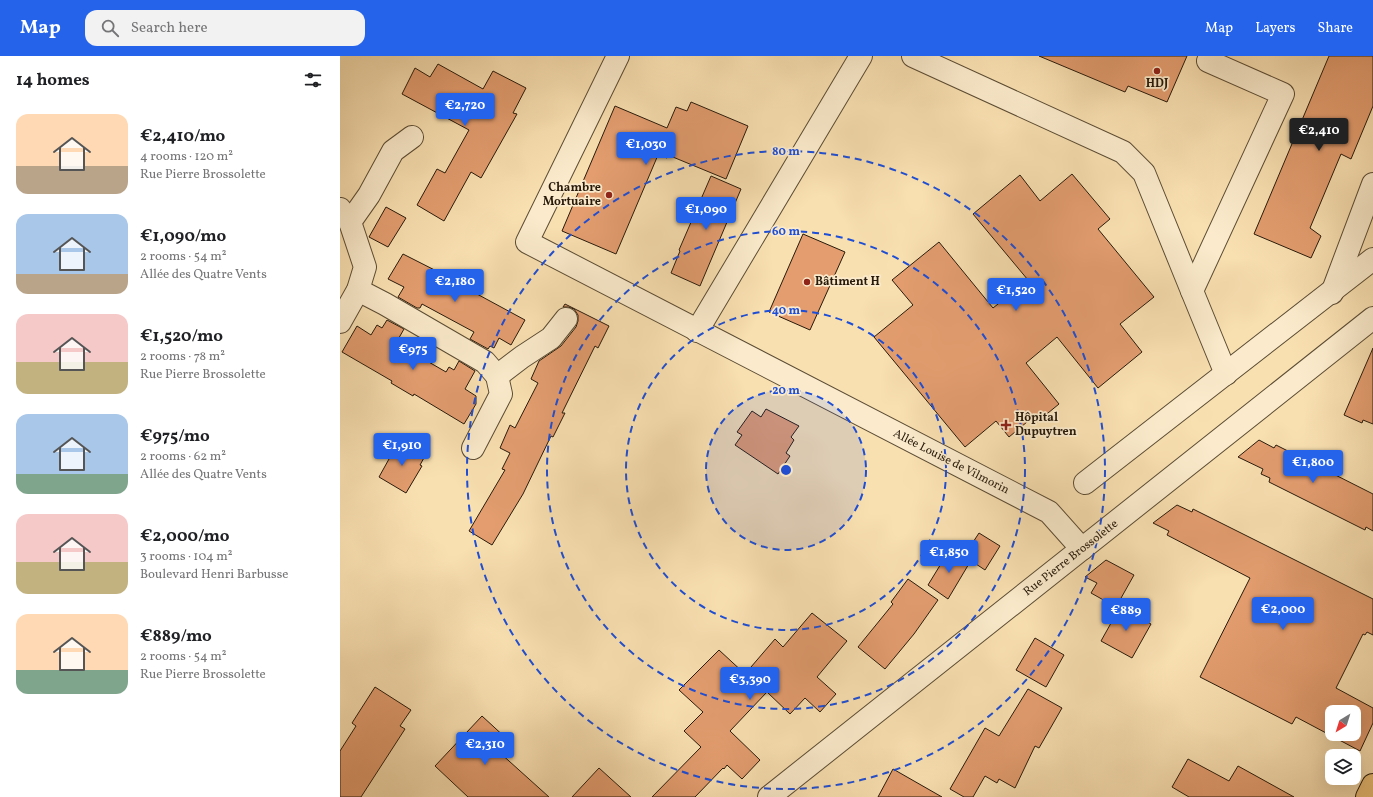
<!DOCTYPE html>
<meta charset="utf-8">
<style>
:root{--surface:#fff;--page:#f2f2f2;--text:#202124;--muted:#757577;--accent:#2563eb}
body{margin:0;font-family:Vollkorn,serif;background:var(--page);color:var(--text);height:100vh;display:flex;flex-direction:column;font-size:15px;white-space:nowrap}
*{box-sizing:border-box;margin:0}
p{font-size:13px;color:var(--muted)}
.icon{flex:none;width:22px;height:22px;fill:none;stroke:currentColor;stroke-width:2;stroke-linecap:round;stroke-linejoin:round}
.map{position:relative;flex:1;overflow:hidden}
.side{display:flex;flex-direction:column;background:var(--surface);width:340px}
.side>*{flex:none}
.needle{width:26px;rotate:218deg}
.tools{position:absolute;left:985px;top:649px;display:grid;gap:8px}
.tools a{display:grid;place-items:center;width:36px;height:36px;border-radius:8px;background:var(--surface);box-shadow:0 4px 16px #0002;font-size:20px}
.price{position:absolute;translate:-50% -34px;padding:0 9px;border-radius:4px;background:var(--accent);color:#fff;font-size:13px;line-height:26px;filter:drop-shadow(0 1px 2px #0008)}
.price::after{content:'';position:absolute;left:50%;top:24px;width:12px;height:9px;margin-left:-6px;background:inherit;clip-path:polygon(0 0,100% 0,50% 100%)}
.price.on{background:#222;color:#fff}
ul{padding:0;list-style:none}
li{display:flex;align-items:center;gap:12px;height:100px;padding:0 16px}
li span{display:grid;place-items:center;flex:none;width:112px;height:80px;border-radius:12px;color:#555}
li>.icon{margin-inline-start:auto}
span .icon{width:48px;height:48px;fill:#fffc;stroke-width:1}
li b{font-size:17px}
h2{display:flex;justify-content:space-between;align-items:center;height:48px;padding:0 16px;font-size:17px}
header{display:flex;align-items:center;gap:24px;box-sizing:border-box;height:56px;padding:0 20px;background:var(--accent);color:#fff}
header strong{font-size:19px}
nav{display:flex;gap:22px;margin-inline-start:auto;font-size:14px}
.search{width:280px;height:36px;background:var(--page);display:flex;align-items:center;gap:10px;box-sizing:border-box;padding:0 14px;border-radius:12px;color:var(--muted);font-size:15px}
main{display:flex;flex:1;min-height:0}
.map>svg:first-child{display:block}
.building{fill:#e39d6f;stroke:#271a0b;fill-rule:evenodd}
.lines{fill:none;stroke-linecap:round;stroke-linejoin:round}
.minor-casing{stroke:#5c4c34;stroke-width:24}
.major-casing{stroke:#271a0b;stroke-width:24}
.minor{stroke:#fbebcc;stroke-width:22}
.major{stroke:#ecc078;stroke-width:22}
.ring{fill:none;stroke:#1d4ed8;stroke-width:2;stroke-dasharray:7 5}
.poi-dot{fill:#8f2418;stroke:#fbebcc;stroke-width:1.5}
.labels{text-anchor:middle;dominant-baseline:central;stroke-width:3.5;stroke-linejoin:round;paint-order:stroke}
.poi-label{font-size:12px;font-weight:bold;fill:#271a0b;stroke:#fbebcc;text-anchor:start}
.street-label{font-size:12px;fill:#271a0b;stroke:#fbebcc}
.centre{fill:#1d4ed8;stroke:#fbebcc;stroke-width:2}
.ring-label{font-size:12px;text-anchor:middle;font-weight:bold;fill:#1d4ed8;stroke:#fbebcc;stroke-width:3.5;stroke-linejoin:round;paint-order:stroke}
</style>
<header>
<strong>Map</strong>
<div class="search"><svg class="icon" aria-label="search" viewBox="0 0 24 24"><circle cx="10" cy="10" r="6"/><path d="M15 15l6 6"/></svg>Search here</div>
<nav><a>Map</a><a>Layers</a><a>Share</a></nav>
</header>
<main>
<section class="side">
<h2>14 homes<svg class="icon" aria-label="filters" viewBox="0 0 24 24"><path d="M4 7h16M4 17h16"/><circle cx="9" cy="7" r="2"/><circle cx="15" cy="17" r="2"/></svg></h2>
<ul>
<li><span style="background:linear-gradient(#ffd9b3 65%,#b9a48a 0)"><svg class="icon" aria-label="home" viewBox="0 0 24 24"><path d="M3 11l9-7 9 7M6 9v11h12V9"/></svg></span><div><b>€2,410/mo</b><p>4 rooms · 120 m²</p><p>Rue Pierre Brossolette</p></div></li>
<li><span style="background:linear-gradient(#a9c7e8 75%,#b9a48a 0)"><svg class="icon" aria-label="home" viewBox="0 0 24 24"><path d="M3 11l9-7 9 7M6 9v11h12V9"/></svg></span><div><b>€1,090/mo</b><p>2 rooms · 54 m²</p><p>Allée des Quatre Vents</p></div></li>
<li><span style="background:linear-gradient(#f6c9c9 60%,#c2b280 0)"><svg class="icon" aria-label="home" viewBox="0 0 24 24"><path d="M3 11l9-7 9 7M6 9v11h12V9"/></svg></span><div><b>€1,520/mo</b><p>2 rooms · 78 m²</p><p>Rue Pierre Brossolette</p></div></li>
<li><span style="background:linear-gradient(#a9c7e8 75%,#7fa58c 0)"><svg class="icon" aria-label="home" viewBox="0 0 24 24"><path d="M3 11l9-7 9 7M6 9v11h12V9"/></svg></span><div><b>€975/mo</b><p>2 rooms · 62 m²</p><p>Allée des Quatre Vents</p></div></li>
<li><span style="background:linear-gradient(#f6c9c9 60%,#c2b280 0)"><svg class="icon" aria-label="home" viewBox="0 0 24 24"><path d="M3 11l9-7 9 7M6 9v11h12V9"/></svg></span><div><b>€2,000/mo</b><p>3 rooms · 104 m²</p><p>Boulevard Henri Barbusse</p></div></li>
<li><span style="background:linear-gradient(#ffd9b3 70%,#7fa58c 0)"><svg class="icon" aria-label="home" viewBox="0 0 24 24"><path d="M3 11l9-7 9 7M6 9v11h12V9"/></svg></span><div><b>€889/mo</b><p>2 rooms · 54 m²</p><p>Rue Pierre Brossolette</p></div></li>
</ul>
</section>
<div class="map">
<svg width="1033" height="741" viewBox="0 0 1033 741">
<rect width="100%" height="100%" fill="#f9e0b1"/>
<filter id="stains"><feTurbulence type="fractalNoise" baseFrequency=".005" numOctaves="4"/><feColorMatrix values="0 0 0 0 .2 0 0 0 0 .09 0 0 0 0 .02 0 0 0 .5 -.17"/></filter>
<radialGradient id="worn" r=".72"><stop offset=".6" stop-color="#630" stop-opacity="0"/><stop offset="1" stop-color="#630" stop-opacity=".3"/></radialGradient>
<g class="building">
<polygon points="699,0 847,0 827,46 788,30 785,36"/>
<polygon points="989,0 1033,0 1033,50 1011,103 1001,98 970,172 981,180 971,202 914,178"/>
<polygon points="98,8 143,33 153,15 186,32 173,57 177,58 141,122 131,116 104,165 77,149 97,113 105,117 129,74 62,38 75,12 90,21"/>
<polygon points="351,46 408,70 386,123 328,99 327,102 318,99 276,198 222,175 275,50 327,72 336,51 347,55"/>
<polygon points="732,118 770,163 758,173 814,241 780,268 802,296 758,332 717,281 686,307 719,348 697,366 693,361 669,381 656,365 625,391 534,281 573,249 552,224 599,186 653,252 688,224 633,158 680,119 700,145"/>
<polygon points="371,120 401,133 360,230 331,217 340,195 339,194"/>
<polygon points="46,151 66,162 48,191 29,181"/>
<polygon points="463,178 505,196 470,274 429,256"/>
<polygon points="63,198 138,236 137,238 185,264 171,289 159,282 154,292 150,290 148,293 130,283 134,276 82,248 80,252 77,252 58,241 64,231 48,223"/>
<polygon points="225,248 269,270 258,292 255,290 222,357 225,357 213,381 211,380 183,438 152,489 129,475 165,414 162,413 170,397 160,392 170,369 175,372 198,327 191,323 199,305 221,290 236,271 238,265 238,259 234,253 228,251 223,251"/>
<polygon points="47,264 64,273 56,287 106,316 109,311 114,314 119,305 135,315 125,333 136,340 136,348 124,368 74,338 73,340 51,327 52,325 2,296 17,270 31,279 37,269 42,272"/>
<polygon points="1033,292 1033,368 1023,364 1022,367 1004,359"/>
<polygon points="426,353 459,370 451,381 454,384 446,397 450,400 438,418 395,389 402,379 397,376 412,355 421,361"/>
<polygon points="919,384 934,392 936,389 1033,438 1033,475 1026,471 1025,474 929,426 930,422 921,418 923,413 898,401"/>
<polygon points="59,385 85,400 80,409 82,410 66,437 39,421"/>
<path d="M 837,449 L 852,456 L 853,453 L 1033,543 L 1033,579 L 1027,576 L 1025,579 L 1023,578 L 996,632 L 1033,652 L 1033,667 L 1020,695 L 956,661 L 952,668 L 860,621 L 910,522 L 827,479 L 829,475 L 813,467 ZM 992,656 L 1014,656 L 1014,678 L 992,678 Z"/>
<polygon points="639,477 660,490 645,514 624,500"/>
<polygon points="610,493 630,506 608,543 588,529"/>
<polygon points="766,504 794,519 776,551 751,537 757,527 745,521"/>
<polygon points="568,523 598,544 574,578 545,613 518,591 553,548 551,546"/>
<polygon points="780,551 811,568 792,602 761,585"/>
<polygon points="472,557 507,585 477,621 496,638 480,656 465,642 450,658 427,636 390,675 420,704 402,723 387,709 384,713 383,712 355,741 312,741 361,691 344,675 363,656 339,634 379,594 405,618 435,583 443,591"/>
<polygon points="695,582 724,599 706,631 676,614"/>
<polygon points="35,631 71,654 60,670 65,673 21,741 0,741 0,695 16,670 12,667"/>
<polygon points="688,633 722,652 699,692 695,690 675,732 659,723 657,727 645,720 633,741 624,741 610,733 645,672 659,680"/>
<polygon points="142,660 167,683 162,689 164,690 159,696 209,741 128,741 95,710"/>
<polygon points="848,703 889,725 898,710 954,741 849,741 832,731"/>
<polygon points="259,712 291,741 232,741"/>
<polygon points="553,713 602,741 538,741"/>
</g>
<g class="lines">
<g class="minor-casing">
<g id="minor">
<polyline points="278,0 187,186 709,456 742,493"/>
<polyline points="573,0 783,96 804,117 852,235"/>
<polyline points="868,5 943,38 852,235 886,318"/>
<polyline points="0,153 10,166 25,211 18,234 0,266"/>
<polyline points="10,166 29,139 53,95 72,81"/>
<polyline points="18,234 45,248 145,306 157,320 161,338 133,392"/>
<polyline points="992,237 1033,128"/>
<polyline points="357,275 521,0"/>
<polyline points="157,320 182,301 211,282 226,263"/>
<polyline points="745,427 1033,203"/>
<polyline points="429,741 1033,262"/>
</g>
</g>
<g class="major-casing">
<polyline id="major" points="1027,741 1033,729"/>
</g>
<use href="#minor" class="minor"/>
<use href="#major" class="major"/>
</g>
<circle cx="446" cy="414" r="80" fill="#1d4ed8" fill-opacity=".12"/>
<g class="ring">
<circle cx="446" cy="414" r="80"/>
<circle cx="446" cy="414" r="160"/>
<circle cx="446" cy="414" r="239"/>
<circle cx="446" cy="414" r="319"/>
</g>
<g class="poi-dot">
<circle cx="817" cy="15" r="4"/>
<circle cx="269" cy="139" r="4"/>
<circle cx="467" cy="226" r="4"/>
<path d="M664 363h4v4h4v4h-4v4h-4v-4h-4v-4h4z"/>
</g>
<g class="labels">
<g class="poi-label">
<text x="817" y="28" text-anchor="middle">HDJ</text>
<text x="261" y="132" text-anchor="end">Chambre<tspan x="261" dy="14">Mortuaire</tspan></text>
<text x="475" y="226">Bâtiment H</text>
<text x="675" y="362">Hôpital<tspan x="675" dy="14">Dupuytren</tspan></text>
</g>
<g class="street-label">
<text transform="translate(611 406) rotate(27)">Allée Louise de Vilmorin</text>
<text transform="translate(731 502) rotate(-38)">Rue Pierre Brossolette</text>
</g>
</g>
<circle cx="446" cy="414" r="6" class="centre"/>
<g class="ring-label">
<text x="446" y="99">80 m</text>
<text x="446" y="179">60 m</text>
<text x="446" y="258">40 m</text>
<text x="446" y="338">20 m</text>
</g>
<rect width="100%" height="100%" filter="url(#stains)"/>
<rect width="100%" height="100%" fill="url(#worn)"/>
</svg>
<div class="tools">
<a><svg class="needle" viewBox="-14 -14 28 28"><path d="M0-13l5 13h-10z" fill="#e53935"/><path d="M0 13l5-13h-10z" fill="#757577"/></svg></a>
<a><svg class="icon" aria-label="layers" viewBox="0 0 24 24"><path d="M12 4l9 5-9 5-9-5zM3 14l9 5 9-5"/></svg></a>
</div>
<b class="price" style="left:125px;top:71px">€2,720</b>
<b class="price on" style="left:979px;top:96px">€2,410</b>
<b class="price" style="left:306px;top:110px">€1,030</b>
<b class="price" style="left:366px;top:175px">€1,090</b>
<b class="price" style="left:115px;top:247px">€2,180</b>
<b class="price" style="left:676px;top:256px">€1,520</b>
<b class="price" style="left:73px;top:315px">€975</b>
<b class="price" style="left:62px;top:411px">€1,910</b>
<b class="price" style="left:973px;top:428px">€1,800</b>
<b class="price" style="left:609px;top:518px">€1,850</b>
<b class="price" style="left:943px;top:575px">€2,000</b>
<b class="price" style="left:786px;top:576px">€889</b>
<b class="price" style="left:410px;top:645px">€3,390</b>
<b class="price" style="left:145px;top:710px">€2,310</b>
</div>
</main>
